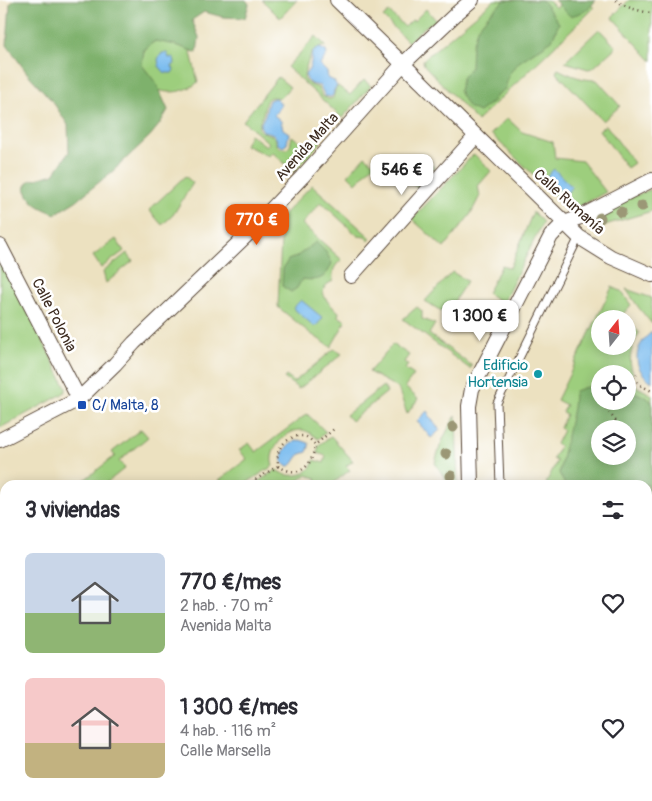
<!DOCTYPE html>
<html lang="es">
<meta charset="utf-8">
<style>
:root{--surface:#fff;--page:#f7f7f7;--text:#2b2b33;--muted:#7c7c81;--accent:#ea580c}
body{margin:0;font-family:Pangolin,sans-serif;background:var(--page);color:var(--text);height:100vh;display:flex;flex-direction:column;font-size:19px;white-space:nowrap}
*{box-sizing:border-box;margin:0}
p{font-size:16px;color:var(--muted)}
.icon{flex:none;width:28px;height:28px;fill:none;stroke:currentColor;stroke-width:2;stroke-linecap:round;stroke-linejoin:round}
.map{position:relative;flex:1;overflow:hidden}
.panel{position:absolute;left:0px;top:480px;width:652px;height:321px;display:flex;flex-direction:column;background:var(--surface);border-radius:15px 15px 0 0;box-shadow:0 2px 12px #0003}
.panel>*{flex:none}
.needle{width:32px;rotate:17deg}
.controls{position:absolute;left:591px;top:310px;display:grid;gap:10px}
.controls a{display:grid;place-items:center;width:45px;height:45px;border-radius:50%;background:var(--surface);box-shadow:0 2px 12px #0003;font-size:25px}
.price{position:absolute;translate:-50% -42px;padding:0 11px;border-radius:10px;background:#fff;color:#222;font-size:16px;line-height:32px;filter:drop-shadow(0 1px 2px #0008)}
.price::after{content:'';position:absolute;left:50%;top:30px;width:15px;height:11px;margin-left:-8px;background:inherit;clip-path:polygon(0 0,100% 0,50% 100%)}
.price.current{background:var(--accent);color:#fff}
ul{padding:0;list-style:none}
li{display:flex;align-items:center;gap:15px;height:125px;padding:0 25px}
li span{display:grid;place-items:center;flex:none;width:140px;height:100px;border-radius:8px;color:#555}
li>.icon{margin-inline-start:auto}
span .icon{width:60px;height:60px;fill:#fffc;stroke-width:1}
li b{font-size:21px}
h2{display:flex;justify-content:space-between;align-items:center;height:60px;padding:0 25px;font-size:21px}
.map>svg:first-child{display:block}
.green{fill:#9dce7d;stroke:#6c7c4e;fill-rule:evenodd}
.forest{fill:#7eb16c;stroke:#5c6e45;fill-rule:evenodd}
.water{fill:#7abcef;stroke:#5a7386}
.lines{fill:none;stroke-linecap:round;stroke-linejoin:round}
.service-casing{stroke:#564536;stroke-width:9}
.minor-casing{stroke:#564536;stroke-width:16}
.path{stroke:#564536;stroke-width:2.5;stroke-dasharray:1 4;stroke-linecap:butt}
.service{stroke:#fff;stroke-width:7}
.minor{stroke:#fff;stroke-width:14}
.tree{fill:#9b9776}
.culture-dot{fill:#0f9aa8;stroke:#fff;stroke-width:2}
.transit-dot{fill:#1a4fb4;stroke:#fff;stroke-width:2}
.labels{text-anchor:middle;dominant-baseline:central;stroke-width:5;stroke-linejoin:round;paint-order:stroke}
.street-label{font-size:15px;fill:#3b2a1e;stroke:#fff}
.culture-label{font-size:15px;fill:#0d838f;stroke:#fff;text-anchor:end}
.transit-label{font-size:15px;fill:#164399;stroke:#fff;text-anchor:start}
</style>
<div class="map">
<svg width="652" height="801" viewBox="0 0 652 801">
<rect width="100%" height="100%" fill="#fff"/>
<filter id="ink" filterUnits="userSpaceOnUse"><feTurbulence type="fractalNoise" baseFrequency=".02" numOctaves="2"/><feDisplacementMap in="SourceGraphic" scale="10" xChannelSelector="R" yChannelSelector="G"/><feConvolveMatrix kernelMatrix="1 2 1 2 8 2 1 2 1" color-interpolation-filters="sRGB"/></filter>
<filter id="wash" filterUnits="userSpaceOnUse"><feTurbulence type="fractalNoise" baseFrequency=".0096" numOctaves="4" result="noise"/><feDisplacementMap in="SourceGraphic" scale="20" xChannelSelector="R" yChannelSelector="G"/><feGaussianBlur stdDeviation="1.12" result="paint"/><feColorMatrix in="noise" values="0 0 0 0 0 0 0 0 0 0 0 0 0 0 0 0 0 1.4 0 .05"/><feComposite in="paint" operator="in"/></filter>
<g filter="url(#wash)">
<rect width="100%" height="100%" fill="#ece1c0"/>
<g class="green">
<polygon points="262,0 297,0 280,18"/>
<polygon points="494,0 548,0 556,8 564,0 587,0 594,8 477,121 424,65 423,61 424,59"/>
<polygon points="629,0 652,0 652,61 612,17"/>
<polygon points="426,9 436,20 422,29 408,42 383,17 389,12 405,27 412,20 414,21"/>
<polygon points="599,29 616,47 593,68 588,69 565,62"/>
<path d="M 316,36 L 326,46 C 312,48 312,52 307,64 C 302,79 302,83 319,88 L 322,96 L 329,99 L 333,98 L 335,90 L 338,86 L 350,95 L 364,80 L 371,86 L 342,118 L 287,67 Z"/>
<path d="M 162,39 L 189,44 L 198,82 C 189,91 167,96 155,88 C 150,84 144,74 140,68 L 141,57 L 148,44 Z"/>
<path d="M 558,69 C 572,76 582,80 597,80 L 620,106 L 603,121 L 556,72 Z"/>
<path d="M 278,77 L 290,87 L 280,98 C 264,94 266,103 263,114 C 261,120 258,124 259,130 C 263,133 268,133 272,135 C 279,140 273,149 287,149 L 290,146 L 292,136 L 306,147 L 316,137 L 321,142 L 294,172 L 272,152 L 269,156 L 245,145 L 250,134 L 266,146 L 269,143 L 243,121 Z"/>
<polygon points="507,118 522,132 553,142 555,158 582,161 606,192 571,211 491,134"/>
<polygon points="606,125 634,163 627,168 599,130"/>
<polygon points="474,154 491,171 478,186 480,196 470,215 444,248 412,219"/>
<polygon points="365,156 374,164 356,183 348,175"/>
<polygon points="427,162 435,168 417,188 409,181 415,167 421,171"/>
<polygon points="185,176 193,183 173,215 162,225 149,210"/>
<path d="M 312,185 L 371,238 L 369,241 L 365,237 L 358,236 L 321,202 L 302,224 L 342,260 C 334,265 332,271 333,281 C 313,290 329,304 339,312 L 338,316 L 346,321 L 331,347 L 311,334 L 278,307 L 282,216 Z"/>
<polygon points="652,189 652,211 598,227 585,223 586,220 632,197"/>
<polygon points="533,212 543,222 503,303 487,293 502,265 510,268"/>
<polygon points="116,239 124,251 101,268 93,256"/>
<polygon points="127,253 133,261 106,283 103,272"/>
<polygon points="0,254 66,388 66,391 61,395 0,428"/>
<polygon points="452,272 467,281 446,314 425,301"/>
<path d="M 612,287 L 621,291 L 631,305 L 622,315 L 627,319 L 600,319 L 600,346 L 628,346 L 628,319 L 639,333 C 632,346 627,359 633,373 L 628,378 L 636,386 L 652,395 L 652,530 L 648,539 L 648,485 L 549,485 L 546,483 L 557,461 L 553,459 L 560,446 L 556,444 L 563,430 L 560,428 L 566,414 L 562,412 L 566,405 L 557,400 ZM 600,374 L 628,374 L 628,401 L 600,401 ZM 600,429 L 628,429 L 628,456 L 600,456 Z"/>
<polygon points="626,289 652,298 652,324 639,308"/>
<polygon points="417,307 422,311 422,319 435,324 429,334 472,366 470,369 403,319"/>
<polygon points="393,344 409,355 404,362 408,365 405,369 414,375 405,387 418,399 407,414 398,388 369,372"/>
<polygon points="334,349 342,354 299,389 284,378 286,376 294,382"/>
<polygon points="383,386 387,392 351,421 346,415"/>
<path d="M 307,414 L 326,432 L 318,439 C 313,435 307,430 301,430 C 285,430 267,451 273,466 L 243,485 L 229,485 L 219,480 L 247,459 L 239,450 L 249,443 L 256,452 Z"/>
<path d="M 456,416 L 458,485 L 449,485 L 435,463 C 439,446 446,431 456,416 Z"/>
<polygon points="141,429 148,437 119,461 125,468 104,485 81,485 79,484 115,456 112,452"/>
<path d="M 331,436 L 353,461 L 346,466 L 350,470 L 331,485 L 317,485 L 316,478 L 306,475 L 293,485 L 253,485 L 276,470 C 280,472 284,475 288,475 C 299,477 312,472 314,460 L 324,463 L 326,456 L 317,453 L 319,445 Z"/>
<polygon points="652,571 652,801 403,801 407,796 648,796 648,576"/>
</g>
<g class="forest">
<path d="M 14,0 L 246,0 L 249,4 L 245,18 L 223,17 L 204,12 L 192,20 L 199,37 L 197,53 L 176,45 L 155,41 L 144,50 L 142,65 L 156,83 L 168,110 L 159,125 L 150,136 L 113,171 L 76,201 L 55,214 C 40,207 31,205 25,188 L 29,181 L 54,174 L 69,152 L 68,125 L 53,102 L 27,73 L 7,45 L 10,4 Z"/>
<polygon points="505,0 542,0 559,23 552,40 519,62 509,74 505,89 498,94 492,102 479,112 468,107 459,91 462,78 471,67 472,46 477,29 490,13"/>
<path d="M 554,0 L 595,0 L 595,1 C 588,11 582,13 570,16 Z"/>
<path d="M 316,242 L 326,252 L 332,263 C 326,280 318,281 302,279 L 297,288 L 291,292 L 282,286 L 283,269 L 288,260 L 296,257 Z"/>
<path d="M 595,385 L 600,385 L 600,401 L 628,401 L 628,389 L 647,398 L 652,402 L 652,521 L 648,531 L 648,485 L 568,485 L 564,483 L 559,473 L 573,408 L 574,394 L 575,391 L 583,388 ZM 600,429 L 628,429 L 628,456 L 600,456 Z"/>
<polygon points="648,590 652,590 652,652 648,640"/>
</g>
<g class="water">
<path d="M 320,48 L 326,51 L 327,54 L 320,65 L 327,72 L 328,78 L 334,81 L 337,86 L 334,90 L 333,95 L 331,97 L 325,96 L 320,86 L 311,84 L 308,82 L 305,75 C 307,72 309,70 310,67 C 313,58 308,52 320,48 Z"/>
<polygon points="162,53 167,53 169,58 173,57 174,58 175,64 172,66 174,70 172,73 165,73 159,66 158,59"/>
<path d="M 274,98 L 277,99 L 281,104 L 278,110 L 274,115 L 281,121 L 283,129 L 289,133 L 287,144 L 283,147 L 278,144 C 275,133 273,133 263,131 L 260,126 C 261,122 263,119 265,115 C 266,110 267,105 269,100 Z"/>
<polygon points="554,169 572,187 565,195 546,177"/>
<polygon points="301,300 323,318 315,327 293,308"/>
<path d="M 652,332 L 652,382 C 631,368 633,346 652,332 Z"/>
<polygon points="427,411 429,412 429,416 440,430 431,438 417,421"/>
<path d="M 300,440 L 309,443 L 309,447 L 307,452 C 305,453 303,453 301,454 C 297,455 295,463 290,466 L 286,466 L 282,462 C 281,450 289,443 300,440 Z"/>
</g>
</g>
<g filter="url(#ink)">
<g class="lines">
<g class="service-casing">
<polyline id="service" points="500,485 497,403 579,237"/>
</g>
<g class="minor-casing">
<g id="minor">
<polyline points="337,0 403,64 579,237 611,257 652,275"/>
<polyline points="0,246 79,399"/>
<polyline points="351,276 476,136"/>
<polyline points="0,440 79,399 115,364 134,343 249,233 302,177 403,64 458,12 472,0"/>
<polyline points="471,485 469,406 472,389 551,236 564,223 578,218 652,180"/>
<polyline points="0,715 5,717"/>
<polyline points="85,796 86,801"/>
</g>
</g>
<g class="path">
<path d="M 616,0 C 626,8 637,10 650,13 L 652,11"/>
<polyline points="637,374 634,378 640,385 652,391"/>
<polyline points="628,383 634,378"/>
<polyline points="609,401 604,406 622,429"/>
<path d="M 278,466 C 300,479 312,467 315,445"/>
<path d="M 247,485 L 278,466 C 278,460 277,455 279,450 C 283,442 293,435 302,436 C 308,436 312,441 315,445 L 335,428"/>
<polyline points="0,545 5,546"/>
<polyline points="648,547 652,537"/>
<polyline points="0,562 5,560"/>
<polyline points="648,573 652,568"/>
<polyline points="0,577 5,579"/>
<polyline points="474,801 478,796"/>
<polyline points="602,801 605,796"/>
</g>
<use href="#service" class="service"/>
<use href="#minor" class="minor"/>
</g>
<g class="tree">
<circle cx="642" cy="206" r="5.5"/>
<circle cx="621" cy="212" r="5.5"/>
<circle cx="600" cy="218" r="5.5"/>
<circle cx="453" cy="427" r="5.5"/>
<circle cx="446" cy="454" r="5.5"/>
<circle cx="451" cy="476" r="5.5"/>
</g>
</g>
<circle class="culture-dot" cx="538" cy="374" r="5"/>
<rect class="transit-dot" x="77" y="400" width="10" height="10" rx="2.5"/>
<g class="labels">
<g class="street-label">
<text transform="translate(307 147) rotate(-48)">Avenida Malta</text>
<text transform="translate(569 202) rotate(42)">Calle Rumanía</text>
<text transform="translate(54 315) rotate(63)">Calle Polonia</text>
</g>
<g class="culture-label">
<text x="528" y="365">Edificio<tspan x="528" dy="17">Hortensia</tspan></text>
</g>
<g class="transit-label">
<text x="92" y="405">C/ Malta, 8</text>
</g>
</g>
</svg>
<div class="controls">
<a><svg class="needle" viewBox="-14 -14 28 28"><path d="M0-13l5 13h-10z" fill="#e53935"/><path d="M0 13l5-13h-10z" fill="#7c7c81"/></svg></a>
<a><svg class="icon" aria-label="locate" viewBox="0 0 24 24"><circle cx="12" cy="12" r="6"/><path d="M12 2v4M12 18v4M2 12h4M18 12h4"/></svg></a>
<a><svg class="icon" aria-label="layers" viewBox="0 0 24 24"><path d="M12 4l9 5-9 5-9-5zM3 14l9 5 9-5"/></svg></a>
</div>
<b class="price" style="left:402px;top:196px">546 €</b>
<b class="price current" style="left:257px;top:246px">770 €</b>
<b class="price" style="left:480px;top:342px">1 300 €</b>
<section class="panel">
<h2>3 viviendas<svg class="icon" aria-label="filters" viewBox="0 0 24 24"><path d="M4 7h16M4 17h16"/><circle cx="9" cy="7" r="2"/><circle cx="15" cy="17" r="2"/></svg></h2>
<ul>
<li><span style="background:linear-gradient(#c9d6e8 60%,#8fb573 0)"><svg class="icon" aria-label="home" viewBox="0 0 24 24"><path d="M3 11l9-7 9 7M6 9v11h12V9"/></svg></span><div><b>770 €/mes</b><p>2 hab. · 70 m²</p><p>Avenida Malta</p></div><svg class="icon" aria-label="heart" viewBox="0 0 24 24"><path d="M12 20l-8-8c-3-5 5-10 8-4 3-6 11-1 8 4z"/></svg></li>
<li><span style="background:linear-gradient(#f6c9c9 65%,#c2b280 0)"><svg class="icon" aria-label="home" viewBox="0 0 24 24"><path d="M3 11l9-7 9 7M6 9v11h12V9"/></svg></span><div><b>1 300 €/mes</b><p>4 hab. · 116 m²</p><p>Calle Marsella</p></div><svg class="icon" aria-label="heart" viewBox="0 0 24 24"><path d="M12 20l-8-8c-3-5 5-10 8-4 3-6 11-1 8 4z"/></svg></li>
</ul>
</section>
</div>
